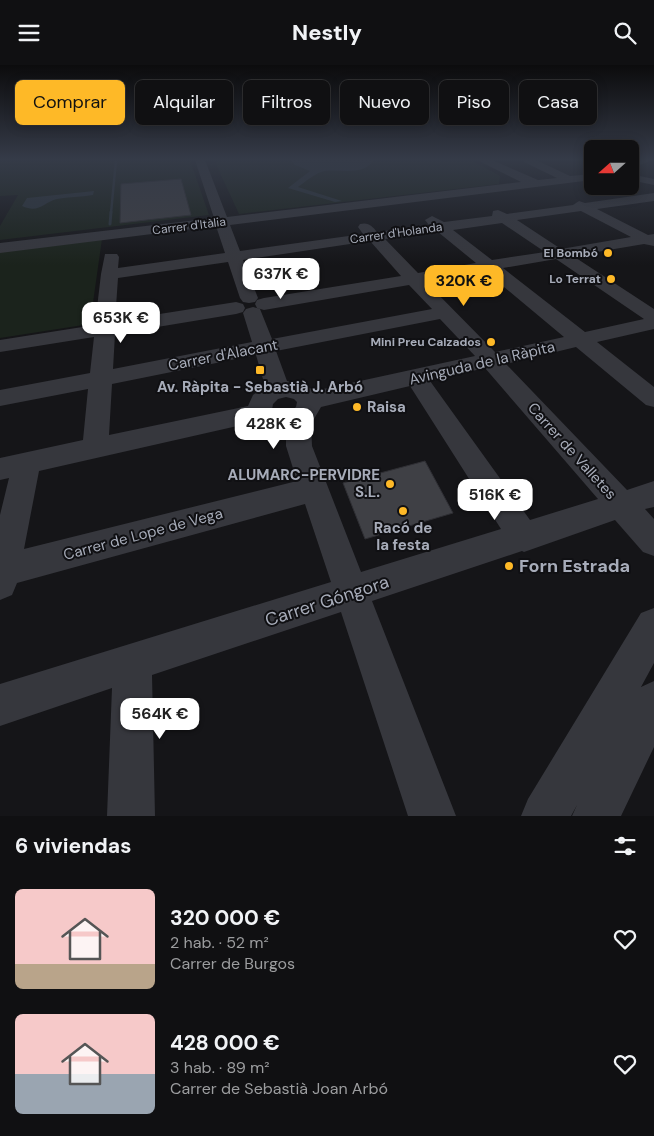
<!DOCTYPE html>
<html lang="es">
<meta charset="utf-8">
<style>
:root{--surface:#101012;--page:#1e1e20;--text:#f1f3f6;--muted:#9c9d9f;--line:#303032;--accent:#feb927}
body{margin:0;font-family:"DM Sans",sans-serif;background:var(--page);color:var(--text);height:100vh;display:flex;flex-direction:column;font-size:19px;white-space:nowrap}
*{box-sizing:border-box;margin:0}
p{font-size:16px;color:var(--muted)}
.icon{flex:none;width:28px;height:28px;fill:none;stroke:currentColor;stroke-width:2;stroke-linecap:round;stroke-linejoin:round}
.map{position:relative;height:751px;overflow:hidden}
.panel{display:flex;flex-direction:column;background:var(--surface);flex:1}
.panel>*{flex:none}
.hud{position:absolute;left:15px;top:15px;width:625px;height:45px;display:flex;gap:10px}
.needle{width:32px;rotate:249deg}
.tools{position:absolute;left:584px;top:75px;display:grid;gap:10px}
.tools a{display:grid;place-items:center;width:55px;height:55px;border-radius:8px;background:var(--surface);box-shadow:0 2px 12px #0003,0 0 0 1px var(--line);font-size:25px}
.price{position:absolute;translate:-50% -42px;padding:0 11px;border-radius:10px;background:#fff;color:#222;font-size:16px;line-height:32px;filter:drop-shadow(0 1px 2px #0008)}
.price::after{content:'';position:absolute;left:50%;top:30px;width:15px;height:11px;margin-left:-8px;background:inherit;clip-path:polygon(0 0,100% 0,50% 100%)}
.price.active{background:var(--accent);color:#111}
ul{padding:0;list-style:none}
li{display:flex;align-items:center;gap:15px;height:125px;padding:0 15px}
li span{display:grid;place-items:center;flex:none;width:140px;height:100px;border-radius:8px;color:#555}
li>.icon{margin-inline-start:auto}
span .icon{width:60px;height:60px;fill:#fffc;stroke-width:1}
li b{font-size:21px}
h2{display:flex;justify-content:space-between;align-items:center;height:60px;padding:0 15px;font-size:21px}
.tag{padding:0 18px;border-radius:8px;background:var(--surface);box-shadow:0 2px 12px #0003,0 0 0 1px var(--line);font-size:18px;line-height:45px}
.tag.active{background:var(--accent);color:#111}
header{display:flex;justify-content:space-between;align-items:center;height:65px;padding:0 15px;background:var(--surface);font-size:22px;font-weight:800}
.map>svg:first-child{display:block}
.green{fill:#1b231c}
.water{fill:#2b343c}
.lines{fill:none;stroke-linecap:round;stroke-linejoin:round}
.stream-far1{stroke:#2b343c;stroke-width:2.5}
.stream{stroke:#2b343c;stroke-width:3}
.building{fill:#3f4045;stroke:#2f2f34}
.minor{fill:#36373d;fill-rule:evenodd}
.poi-dot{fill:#feb927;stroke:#101013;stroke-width:2}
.labels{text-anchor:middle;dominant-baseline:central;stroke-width:4;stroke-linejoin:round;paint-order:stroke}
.far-street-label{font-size:12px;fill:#a7acb9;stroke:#101013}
.far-poi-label{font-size:12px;font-weight:bold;fill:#a7acb9;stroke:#101013;text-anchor:end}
.street-label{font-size:15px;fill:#a7acb9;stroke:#101013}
.poi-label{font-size:15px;font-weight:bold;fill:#a7acb9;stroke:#101013}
.near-poi-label{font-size:18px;font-weight:bold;fill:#a7acb9;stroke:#101013;text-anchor:start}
.near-street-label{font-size:18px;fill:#a7acb9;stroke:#101013}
</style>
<header><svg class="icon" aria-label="menu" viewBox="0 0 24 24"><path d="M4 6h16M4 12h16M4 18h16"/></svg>Nestly<svg class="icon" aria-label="search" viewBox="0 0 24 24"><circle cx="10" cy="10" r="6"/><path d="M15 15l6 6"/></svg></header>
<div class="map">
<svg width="654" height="751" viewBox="0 0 654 751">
<rect width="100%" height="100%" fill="#151518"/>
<g class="green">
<polygon points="13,95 190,95 209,150 0,175 0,161 18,130 0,131 0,96"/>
<polygon points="214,95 471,95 500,111 499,119 239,149"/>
<polygon points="102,174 90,259 0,273 0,187"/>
</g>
<g class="water">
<path d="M 291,95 L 373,95 C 364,113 335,102 321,107 C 313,110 305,117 298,122 L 342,136 L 335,137 L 288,123 L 310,106 L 295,100 Z"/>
<path d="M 94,126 L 93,130 C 81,132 68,132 57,134 C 44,137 39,149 22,141 L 27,133 Z"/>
</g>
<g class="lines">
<polyline class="stream-far1" points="111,148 116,95"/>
<polyline class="stream" points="110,159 111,147"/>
</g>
<g class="building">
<polygon points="181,114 191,150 120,158 121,119"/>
<polygon points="425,396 453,448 365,474 343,418"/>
</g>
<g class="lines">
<g class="minor">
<path d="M 195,95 L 205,95 L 227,152 L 521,117 L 481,97 L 480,95 L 492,95 L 538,115 L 557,113 L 524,97 L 523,95 L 536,95 L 570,111 L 592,109 L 592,115 L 230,160 L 240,186 L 363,169 L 358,162 L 360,159 C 369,157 372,161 377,167 L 429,160 L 425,155 L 432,151 L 444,157 L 492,151 L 493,146 L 498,145 L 507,149 L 573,140 L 579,136 L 585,138 L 654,128 L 654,136 L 597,144 L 648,170 L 654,169 L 654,181 L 644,179 L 573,191 L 654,244 L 654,264 L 597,277 L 654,322 L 654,342 L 646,340 L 576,282 L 506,299 L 627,425 L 654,416 L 654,442 L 645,444 L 654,454 L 654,491 L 643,487 L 615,455 L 524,487 L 522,486 L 372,536 L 456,751 L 408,751 L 341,547 L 152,610 L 155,751 L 107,751 L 112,623 L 0,661 L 0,619 L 331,517 L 305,439 L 17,518 L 12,530 L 0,535 L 0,450 L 9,413 L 0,415 L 0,393 L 83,375 L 88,324 L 0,341 L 0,325 L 90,308 L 94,272 L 0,287 L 0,275 L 95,260 L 101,209 L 105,189 L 117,189 L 119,192 L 118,203 L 225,188 L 216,161 L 0,188 L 0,178 L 214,153 ZM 581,146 L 631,172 L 561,184 L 517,155 ZM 502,158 L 545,187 L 492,195 L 453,165 ZM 438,167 L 476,198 L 418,208 L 385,174 ZM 370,176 L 401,211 L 264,233 L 257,235 L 255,239 L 257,243 L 264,245 L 409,220 L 432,244 L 272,274 L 260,244 L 253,242 L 246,244 L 243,248 L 252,277 L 113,304 L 115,269 L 236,249 L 243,247 L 245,243 L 243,239 L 236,237 L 115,256 L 118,213 L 228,197 L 240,233 L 243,237 L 249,238 L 255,237 L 258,233 L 243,195 ZM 556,194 L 644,254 L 585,267 L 503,203 ZM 485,206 L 564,272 L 495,287 L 426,217 ZM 440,254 L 475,291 L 314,326 L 310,323 L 287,316 L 276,286 ZM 256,290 L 265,321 L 253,330 L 248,341 L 109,370 L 112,319 ZM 485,303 L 598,434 L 530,455 L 430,316 ZM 410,321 L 501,464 L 361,507 L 312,381 L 311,359 L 321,342 ZM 286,332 L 294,334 L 297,337 L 296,342 L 286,350 L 278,350 L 272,345 L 273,339 L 278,334 ZM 255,357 C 262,365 275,371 286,369 L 286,381 L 297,416 L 24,484 L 39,406 Z"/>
<polygon points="638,95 652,95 630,104 630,97"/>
<polygon points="630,109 654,114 654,120 630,115"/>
<polygon points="654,543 654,598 641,622 654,616 654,682 621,751 572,751 577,740 571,751 521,751 528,734 641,548"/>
</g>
</g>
<linearGradient id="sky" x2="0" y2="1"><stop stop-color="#0c0c0d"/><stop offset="0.47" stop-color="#353b48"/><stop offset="1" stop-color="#353b48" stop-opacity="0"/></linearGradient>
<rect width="654" height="200" fill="url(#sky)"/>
<g class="poi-dot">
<circle cx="608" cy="188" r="5"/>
<circle cx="611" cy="214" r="5"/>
<circle cx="491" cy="277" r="5"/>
<rect x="255" y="300" width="10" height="10" rx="2.5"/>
<circle cx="357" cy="342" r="5"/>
<circle cx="390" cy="419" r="5"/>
<circle cx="403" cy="446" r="5"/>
<circle cx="509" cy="501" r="5"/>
</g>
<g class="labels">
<g class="far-street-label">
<text transform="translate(189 161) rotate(-7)">Carrer d'Itàlia</text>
<text transform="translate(396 168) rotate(-8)">Carrer d'Holanda</text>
</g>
<g class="far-poi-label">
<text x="598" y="188">El Bombó</text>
<text x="601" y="214">Lo Terrat</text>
<text x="481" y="277">Mini Preu Calzados</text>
</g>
<g class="street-label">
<text transform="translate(223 290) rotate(-11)">Carrer d'Alacant</text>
<text transform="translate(482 298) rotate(-13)">Avinguda de la Ràpita</text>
<text transform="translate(572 386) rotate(48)">Carrer de Valletes</text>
<text transform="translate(143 469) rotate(-15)">Carrer de Lope de Vega</text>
</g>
<g class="poi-label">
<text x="260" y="322">Av. Ràpita - Sebastià J. Arbó</text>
<text x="367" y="342" text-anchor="start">Raisa</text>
<text x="380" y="410" text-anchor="end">ALUMARC-PERVIDRE<tspan x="380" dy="17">S.L.</tspan></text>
<text x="403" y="463">Racó de<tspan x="403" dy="17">la festa</tspan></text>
</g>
<g class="near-poi-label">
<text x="519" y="501">Forn Estrada</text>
</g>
<g class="near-street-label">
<text transform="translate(327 536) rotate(-18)">Carrer Góngora</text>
</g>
</g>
</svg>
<div class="tools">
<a><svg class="needle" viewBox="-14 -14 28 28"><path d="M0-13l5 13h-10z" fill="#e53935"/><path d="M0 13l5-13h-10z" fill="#9c9d9f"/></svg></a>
</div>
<b class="price" style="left:281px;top:235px">637K €</b>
<b class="price active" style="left:464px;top:242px">320K €</b>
<b class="price" style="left:121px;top:279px">653K €</b>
<b class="price" style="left:274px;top:385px">428K €</b>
<b class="price" style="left:495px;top:456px">516K €</b>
<b class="price" style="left:160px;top:675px">564K €</b>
<div class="hud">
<a class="tag active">Comprar</a>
<a class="tag">Alquilar</a>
<a class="tag">Filtros</a>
<a class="tag">Nuevo</a>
<a class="tag">Piso</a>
<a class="tag">Casa</a>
</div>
</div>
<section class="panel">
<h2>6 viviendas<svg class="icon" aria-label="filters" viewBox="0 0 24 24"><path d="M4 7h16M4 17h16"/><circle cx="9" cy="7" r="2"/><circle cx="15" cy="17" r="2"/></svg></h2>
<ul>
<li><span style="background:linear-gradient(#f6c9c9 75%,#b9a48a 0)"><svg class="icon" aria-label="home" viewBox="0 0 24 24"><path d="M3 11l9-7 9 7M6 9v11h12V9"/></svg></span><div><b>320 000 €</b><p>2 hab. · 52 m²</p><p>Carrer de Burgos</p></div><svg class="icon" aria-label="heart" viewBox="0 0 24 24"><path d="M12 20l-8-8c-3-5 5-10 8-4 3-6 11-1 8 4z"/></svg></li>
<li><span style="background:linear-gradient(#f6c9c9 60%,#9aa5b1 0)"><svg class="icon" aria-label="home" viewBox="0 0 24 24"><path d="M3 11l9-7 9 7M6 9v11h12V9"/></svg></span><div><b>428 000 €</b><p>3 hab. · 89 m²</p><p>Carrer de Sebastià Joan Arbó</p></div><svg class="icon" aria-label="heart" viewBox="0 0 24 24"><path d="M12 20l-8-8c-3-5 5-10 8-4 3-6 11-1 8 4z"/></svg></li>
</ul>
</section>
